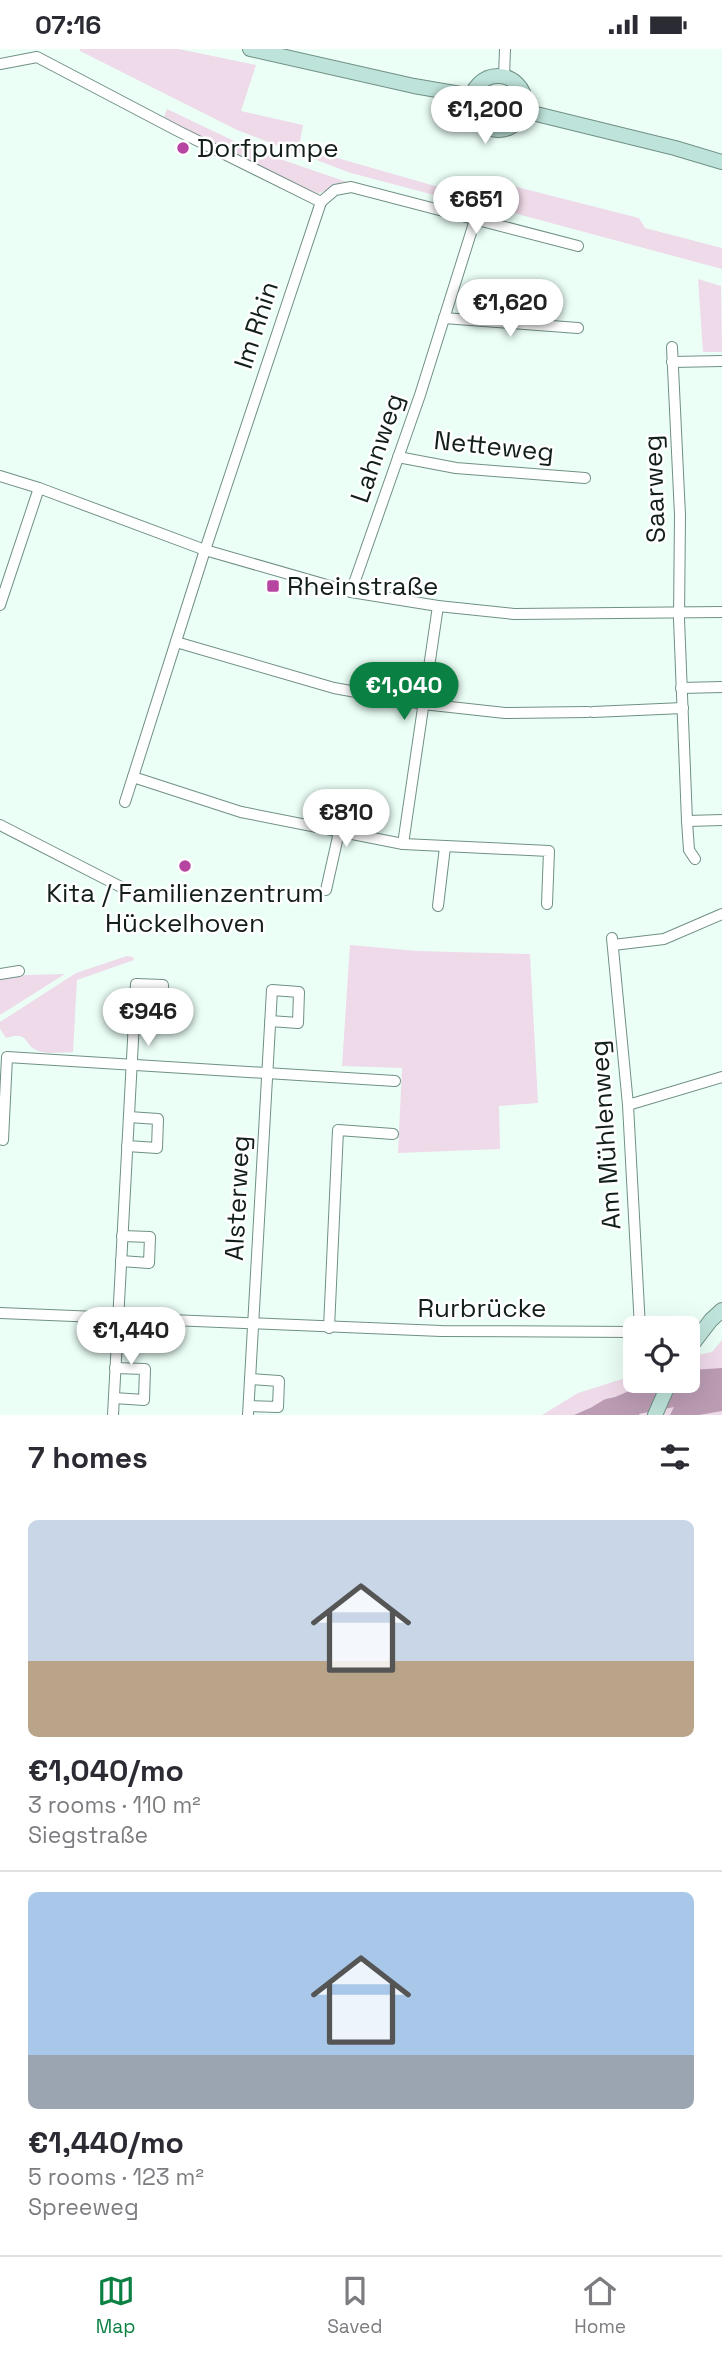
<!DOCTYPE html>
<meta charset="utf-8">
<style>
:root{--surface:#fff;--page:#f7f7f7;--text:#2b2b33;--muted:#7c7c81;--line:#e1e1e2;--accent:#0b8043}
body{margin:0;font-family:"Space Grotesk",sans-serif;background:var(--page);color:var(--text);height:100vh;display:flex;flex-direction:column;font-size:26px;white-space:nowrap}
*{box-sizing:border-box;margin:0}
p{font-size:23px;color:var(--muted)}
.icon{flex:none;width:38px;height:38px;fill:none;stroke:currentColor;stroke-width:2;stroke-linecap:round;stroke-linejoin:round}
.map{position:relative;height:1366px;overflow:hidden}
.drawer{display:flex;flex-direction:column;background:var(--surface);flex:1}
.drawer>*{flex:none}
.buttons{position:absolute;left:623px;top:1267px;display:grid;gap:14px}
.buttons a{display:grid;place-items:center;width:77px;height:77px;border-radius:10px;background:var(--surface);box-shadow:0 7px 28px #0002;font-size:35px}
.price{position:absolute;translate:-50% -60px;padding:0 16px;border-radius:24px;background:#fff;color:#222;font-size:23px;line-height:46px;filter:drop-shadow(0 2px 4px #0008)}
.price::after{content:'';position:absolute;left:50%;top:42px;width:21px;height:16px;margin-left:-10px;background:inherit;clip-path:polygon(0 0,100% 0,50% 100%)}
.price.selected{background:var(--accent);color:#fff}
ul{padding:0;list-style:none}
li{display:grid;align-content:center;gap:14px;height:371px;padding:0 28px}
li+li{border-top:2px solid var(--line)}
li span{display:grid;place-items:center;height:217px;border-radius:10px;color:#555}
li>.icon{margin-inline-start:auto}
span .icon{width:126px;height:126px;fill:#fffc;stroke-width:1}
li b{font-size:30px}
h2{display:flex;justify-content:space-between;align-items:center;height:84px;padding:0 28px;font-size:30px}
.status{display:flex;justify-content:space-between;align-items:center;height:49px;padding:0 35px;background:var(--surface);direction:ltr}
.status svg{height:19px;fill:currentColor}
.tab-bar{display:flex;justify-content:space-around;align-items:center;height:98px;border-top:2px solid var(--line);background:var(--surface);font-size:19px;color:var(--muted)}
.tab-bar a{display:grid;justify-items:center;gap:4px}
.tab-bar .selected{color:var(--accent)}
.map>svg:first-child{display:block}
.green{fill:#efdae9}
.water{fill:#bb9cb3}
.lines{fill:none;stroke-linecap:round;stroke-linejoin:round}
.river{stroke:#bb9cb3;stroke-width:21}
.minor-casing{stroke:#719085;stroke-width:12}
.secondary-casing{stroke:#719085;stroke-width:16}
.minor{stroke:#fff;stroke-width:10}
.secondary{stroke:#bee3da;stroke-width:14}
.poi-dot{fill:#b545a1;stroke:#fff;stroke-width:2.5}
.labels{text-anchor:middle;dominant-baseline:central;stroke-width:5;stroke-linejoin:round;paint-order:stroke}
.poi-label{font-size:26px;fill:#121e1a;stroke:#fff;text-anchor:start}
.street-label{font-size:26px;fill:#121e1a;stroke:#fff}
</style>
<div class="status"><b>07:16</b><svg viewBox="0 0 49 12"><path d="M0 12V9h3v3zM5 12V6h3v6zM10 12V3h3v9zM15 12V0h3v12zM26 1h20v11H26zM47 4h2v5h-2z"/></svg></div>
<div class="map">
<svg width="722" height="1366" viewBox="0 0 722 1366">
<rect width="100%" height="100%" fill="#ebfff7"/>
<g class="green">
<polygon points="80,0 179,0 256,16 241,62 303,76 299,98 470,147 468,155 351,124 237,81 80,2"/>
<circle cx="498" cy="53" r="16"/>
<polygon points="167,60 251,100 347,133 315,146 238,108 164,68"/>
<polygon points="485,130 639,169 645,179 722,199 722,220 484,156"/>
<polygon points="698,230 721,237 722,303 703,303"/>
<polygon points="350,896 417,902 530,905 538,1054 499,1057 500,1100 398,1104 402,1019 342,1017"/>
<path d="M 127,907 L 133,908 L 134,911 L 77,931 L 73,1003 C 63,1003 45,1006 36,1001 C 23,995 30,982 6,989 L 0,980 L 0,973 L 76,924 Z"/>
<polygon points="65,925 0,966 0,931 25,926"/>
<polygon points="722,1291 722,1366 542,1366 578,1344 635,1326 635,1332 688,1332 688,1308 712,1303"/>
</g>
<g class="water">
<polygon points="722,1319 722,1362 699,1366 670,1366 692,1321"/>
<polygon points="652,1332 639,1366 574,1366"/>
</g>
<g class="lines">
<polyline class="river" points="599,1366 609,1360 722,1338"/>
<g class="minor-casing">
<g id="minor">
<polyline points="0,15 37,8 178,82 321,153 205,501 125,753"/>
<polyline points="504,28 505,0"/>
<polyline points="321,153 335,141 351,138 578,197"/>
<polyline points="444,269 578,279"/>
<polyline points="672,298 680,466 679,570 687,772 689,801 695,810"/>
<polyline points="672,313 722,312"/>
<polyline points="398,408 456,419 585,429"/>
<polyline points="0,427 39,439 205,501 351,543 438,557 514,565 722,563"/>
<polyline points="351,543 420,346 475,171"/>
<polyline points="0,556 39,439"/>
<polyline points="176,593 334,639 423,655 505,664 588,663"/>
<polyline points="681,639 722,638"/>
<polyline points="593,663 683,659"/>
<polyline points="133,728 241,763 403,795 549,802 547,855"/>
<polyline points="687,772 722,771"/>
<polyline points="0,776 123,839"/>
<polyline points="403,795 438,557"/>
<polyline points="326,841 339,783"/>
<polyline points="438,857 445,798"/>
<polyline points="612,889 628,1056 640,1279"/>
<polyline points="613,896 664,890 722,865"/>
<polyline points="0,925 19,922"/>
<polyline points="628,1056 722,1028"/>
<polyline points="0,1090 3,1091 7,1008 395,1032"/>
<polyline points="127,1097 157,1099 158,1070 129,1068"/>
<polyline points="121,1212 149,1214 150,1188 122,1187"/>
<polyline points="0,1264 441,1282 635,1283"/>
<polyline points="329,1279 338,1081 393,1085"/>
<polyline points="114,1349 144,1351 145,1320 115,1319"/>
<polyline points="249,1357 278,1358 279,1332 250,1330"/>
<polyline points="113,1366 136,935 163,936 162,964 135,962"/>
<polyline points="248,1366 272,941 299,943 298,974 270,972"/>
</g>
</g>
<g class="secondary-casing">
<g id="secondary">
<polyline points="250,0 414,37 472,47"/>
<circle cx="498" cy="54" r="27"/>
<polyline points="524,62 675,99 722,113"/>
<polyline points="688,1301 711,1271 722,1261"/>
<polyline points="655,1366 670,1332"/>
</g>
</g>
<use href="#minor" class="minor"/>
<use href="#secondary" class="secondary"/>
</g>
<g class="poi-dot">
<circle cx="183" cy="99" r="7"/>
<rect x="266" y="530" width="14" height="14" rx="3.5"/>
<circle cx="185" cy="817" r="7"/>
</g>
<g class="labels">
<g class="poi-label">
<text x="197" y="99">Dorfpumpe</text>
<text x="287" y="537">Rheinstraße</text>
<text x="185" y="844" text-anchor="middle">Kita / Familienzentrum<tspan x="185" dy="30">Hückelhoven</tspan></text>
</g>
<g class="street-label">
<text transform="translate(256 276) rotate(-72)">Im Rhin</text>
<text transform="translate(494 397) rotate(6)">Netteweg</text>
<text transform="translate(377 399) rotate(-71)">Lahnweg</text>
<text transform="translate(654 440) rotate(-92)">Saarweg</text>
<text transform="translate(605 1086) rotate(-94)">Am Mühlenweg</text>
<text transform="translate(237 1149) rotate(-87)">Alsterweg</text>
<text x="482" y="1259">Rurbrücke</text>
</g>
</g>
</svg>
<div class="buttons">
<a><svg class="icon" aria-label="locate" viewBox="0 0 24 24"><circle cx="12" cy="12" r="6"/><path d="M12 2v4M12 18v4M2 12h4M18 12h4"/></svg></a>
</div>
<b class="price" style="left:485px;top:97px">€1,200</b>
<b class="price" style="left:476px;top:187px">€651</b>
<b class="price" style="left:510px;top:290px">€1,620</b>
<b class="price selected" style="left:404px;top:673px">€1,040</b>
<b class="price" style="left:346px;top:800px">€810</b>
<b class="price" style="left:148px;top:999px">€946</b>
<b class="price" style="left:131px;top:1318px">€1,440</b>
</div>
<section class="drawer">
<h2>7 homes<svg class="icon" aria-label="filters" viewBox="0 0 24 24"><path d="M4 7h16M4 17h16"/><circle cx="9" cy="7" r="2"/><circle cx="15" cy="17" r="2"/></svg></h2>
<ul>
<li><span style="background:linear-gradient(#c9d6e8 65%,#b9a48a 0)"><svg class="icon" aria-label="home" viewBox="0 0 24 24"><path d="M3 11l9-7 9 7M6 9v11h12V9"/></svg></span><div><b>€1,040/mo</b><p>3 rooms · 110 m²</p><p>Siegstraße</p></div></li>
<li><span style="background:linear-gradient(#a9c7e8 75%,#9aa5b1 0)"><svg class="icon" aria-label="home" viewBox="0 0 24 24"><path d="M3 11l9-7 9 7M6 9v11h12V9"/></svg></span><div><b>€1,440/mo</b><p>5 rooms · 123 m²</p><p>Spreeweg</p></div></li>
</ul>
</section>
<nav class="tab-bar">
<a class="selected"><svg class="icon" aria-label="map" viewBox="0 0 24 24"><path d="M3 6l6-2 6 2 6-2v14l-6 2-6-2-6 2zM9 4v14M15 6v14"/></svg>Map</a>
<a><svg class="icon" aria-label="saved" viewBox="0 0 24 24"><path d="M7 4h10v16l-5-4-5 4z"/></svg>Saved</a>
<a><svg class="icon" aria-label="home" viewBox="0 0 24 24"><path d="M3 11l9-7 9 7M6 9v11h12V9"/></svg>Home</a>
</nav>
